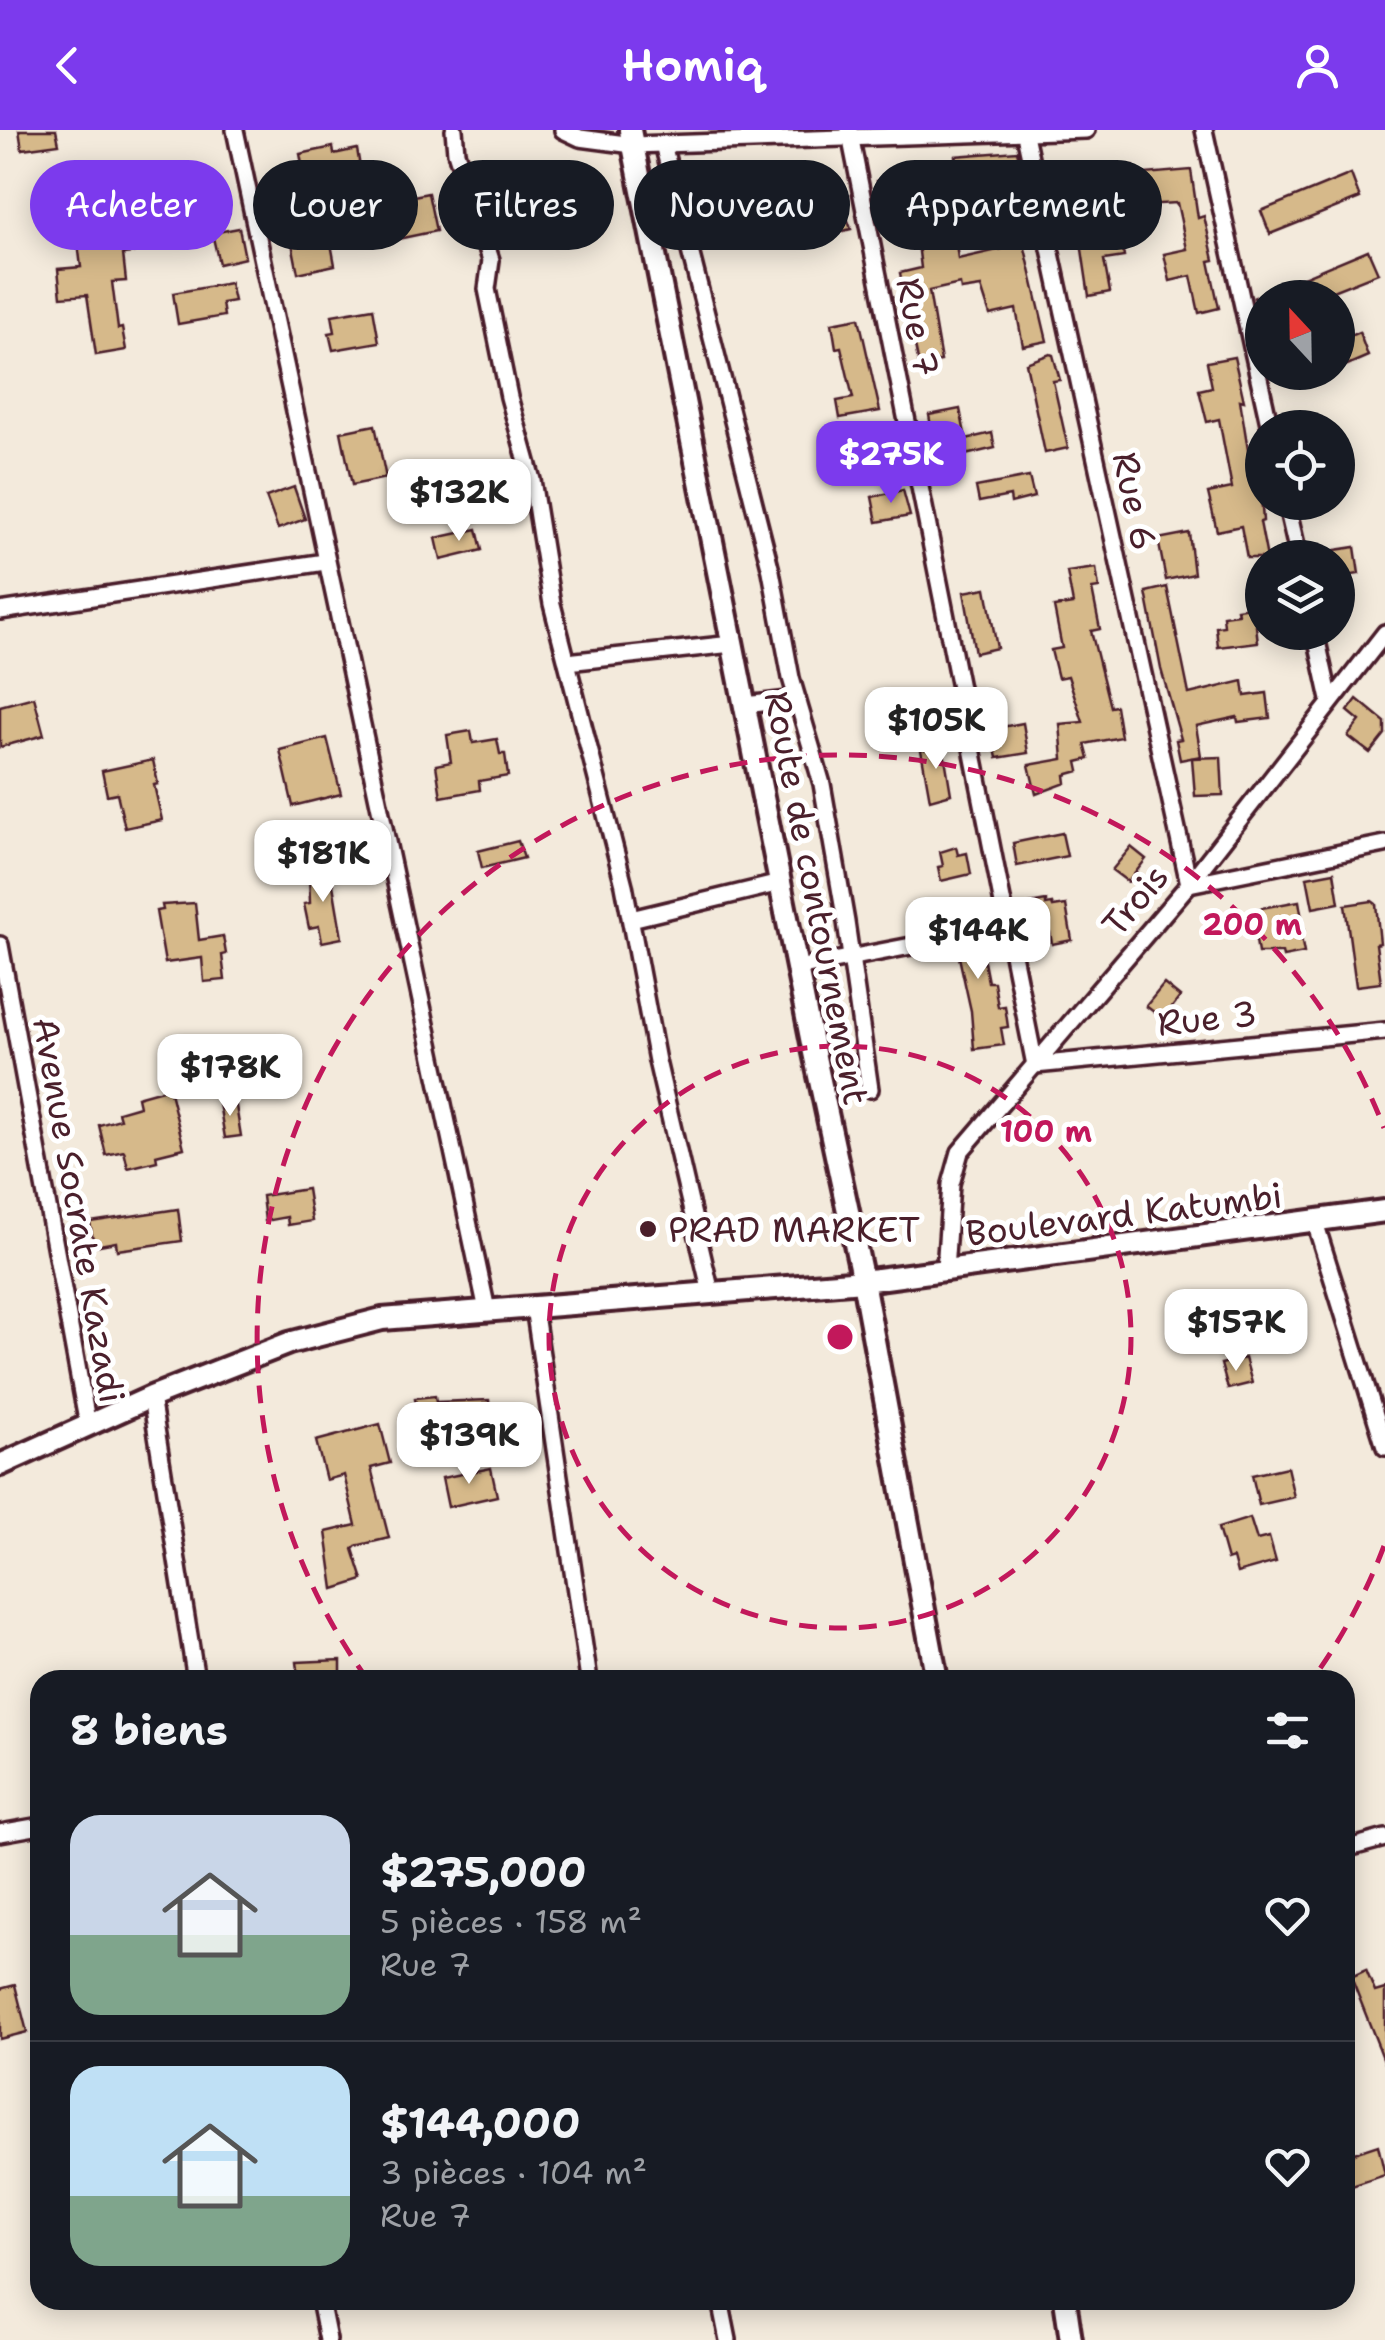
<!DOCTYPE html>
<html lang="fr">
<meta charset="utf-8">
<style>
:root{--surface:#171b24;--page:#20242c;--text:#f1f3f6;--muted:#9ea1a6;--line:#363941;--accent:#7c3aed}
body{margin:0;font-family:"Shantell Sans",sans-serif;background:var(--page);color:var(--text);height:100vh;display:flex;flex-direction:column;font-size:38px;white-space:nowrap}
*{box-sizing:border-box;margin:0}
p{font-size:32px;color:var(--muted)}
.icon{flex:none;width:55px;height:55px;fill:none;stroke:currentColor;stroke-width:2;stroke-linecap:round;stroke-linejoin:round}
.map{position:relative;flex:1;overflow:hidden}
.drawer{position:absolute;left:30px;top:1540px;width:1325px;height:640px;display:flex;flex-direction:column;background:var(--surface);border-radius:30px;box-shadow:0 5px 25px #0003}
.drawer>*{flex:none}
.top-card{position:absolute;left:30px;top:30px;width:1325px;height:90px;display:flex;gap:20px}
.needle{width:65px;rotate:338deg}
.fabs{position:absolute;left:1245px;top:150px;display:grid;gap:20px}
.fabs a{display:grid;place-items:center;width:110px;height:110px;border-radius:50%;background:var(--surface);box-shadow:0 5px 25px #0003;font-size:50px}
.price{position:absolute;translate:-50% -85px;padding:0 22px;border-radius:20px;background:#fff;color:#222;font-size:32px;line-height:65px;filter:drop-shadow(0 2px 5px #0008)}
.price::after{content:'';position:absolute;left:50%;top:60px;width:30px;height:22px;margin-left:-15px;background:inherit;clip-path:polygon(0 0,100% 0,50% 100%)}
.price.current{background:var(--accent);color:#fff}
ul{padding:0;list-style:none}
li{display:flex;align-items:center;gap:30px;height:250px;padding:0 40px}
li+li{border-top:2px solid var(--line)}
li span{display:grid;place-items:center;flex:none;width:280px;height:200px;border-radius:30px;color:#555}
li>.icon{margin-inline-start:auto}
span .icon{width:120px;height:120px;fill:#fffc;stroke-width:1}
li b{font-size:42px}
h2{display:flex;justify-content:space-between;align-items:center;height:120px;padding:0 40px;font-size:42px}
.tag{padding:0 35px;border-radius:45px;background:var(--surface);box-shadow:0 5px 25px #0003;font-size:35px;line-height:90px}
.tag.current{background:var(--accent);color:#fff}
header{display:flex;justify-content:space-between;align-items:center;height:130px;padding:0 40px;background:var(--accent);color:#fff;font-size:45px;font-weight:600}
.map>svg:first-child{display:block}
.building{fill:#d6b98a;stroke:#4a1f2b;stroke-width:2.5}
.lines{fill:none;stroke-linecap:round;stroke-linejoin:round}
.minor-casing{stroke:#4a1f2b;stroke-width:22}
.tertiary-casing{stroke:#4a1f2b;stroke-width:28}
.minor{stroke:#fff;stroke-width:15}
.tertiary{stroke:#fff;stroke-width:20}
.ring{fill:none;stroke:#c2185b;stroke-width:5;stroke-dasharray:18 12}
.poi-dot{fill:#4a1f2b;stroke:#fff;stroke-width:4}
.labels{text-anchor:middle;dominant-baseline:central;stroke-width:10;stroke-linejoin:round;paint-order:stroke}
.street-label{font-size:35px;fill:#4a1f2b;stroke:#fff}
.poi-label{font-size:35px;fill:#4a1f2b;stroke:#fff;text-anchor:start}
.centre{fill:#c2185b;stroke:#fff;stroke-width:5}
.ring-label{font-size:30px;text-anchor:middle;font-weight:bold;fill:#c2185b;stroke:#fff;stroke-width:10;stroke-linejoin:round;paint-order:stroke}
</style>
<header><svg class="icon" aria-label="back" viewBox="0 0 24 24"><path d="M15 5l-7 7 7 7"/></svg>Homiq<svg class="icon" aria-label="person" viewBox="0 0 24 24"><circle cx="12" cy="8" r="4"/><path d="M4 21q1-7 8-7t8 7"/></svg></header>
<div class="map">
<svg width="1385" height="2210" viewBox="0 0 1385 2210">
<rect width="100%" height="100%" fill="#f3eadc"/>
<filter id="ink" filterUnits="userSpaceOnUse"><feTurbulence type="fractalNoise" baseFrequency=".01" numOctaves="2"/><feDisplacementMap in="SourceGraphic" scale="20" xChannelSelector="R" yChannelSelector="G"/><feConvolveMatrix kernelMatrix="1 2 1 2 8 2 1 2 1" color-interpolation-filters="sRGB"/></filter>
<g filter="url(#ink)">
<g class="building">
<polygon points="19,0 56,0 59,14 22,19"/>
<polygon points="333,17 334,24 357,19 362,49 335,54 341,88 327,92 335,135 298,143 287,88 277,90 273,70 308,64 300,24"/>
<polygon points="1017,21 1028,69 985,72 985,78 952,81 958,129 1024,114 1047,211 1023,216 1016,179 990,185 981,157 961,160 960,154 929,161 941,231 919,235 900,143 921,138 913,73 882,78 877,51 956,47 955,26"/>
<polygon points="1133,36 1134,45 1191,40 1198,88 1204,86 1214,130 1209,131 1219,178 1199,183 1191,146 1170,151 1164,124 1187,119 1177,73 1067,79 1065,41"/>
<polygon points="1351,44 1360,68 1270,104 1261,81"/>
<polygon points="814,62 819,87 844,79 851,99 798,112 789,67"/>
<polygon points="428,63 436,101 393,110 385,72"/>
<polygon points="129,90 133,123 123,124 126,151 112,152 118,199 122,198 126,220 96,225 87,165 61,167 58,139 81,137 76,97"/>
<polygon points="239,98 245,128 219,134 212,103"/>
<polygon points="1119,98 1124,127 1104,130 1110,162 1089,166 1080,106"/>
<polygon points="1368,120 1378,143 1315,168 1253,168"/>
<polygon points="230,153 234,171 222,173 224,186 178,194 173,163"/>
<polygon points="373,178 379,212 333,220 329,203 335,202 332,185"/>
<polygon points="859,188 880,281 840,288 837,271 853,268 841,217 836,218 832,193"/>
<polygon points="1359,202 1368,226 1338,239 1338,211"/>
<polygon points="1050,224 1053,225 1060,250 1053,251 1068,318 1045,323 1026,233"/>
<polygon points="1234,227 1244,271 1240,270 1249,326 1262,377 1263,391 1260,392 1267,428 1247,428 1241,396 1217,401 1208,363 1232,358 1219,289 1207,292 1199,260 1212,257 1207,232"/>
<polygon points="960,279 966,309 992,303 995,318 961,326 963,338 939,343 929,285"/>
<polygon points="375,295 386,348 352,355 341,302"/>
<polygon points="1029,347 1034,367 1011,373 1010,366 979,372 976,357"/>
<polygon points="294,357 305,389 278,399 266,367"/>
<polygon points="903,360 910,386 877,392 872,367"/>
<polygon points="477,399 482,420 441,430 436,408"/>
<polygon points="1189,403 1194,444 1166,450 1158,409"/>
<polygon points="1355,417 1359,444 1339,447 1335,420"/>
<polygon points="1096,438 1099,458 1092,459 1100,499 1091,501 1110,577 1116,576 1121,607 1085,614 1089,629 1077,632 1079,641 1065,645 1066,653 1036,664 1029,635 1063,629 1060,594 1083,592 1068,546 1058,548 1051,520 1062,518 1054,477 1073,474 1067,442"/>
<polygon points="1167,457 1189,564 1243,551 1245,566 1267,563 1270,588 1238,592 1237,587 1196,596 1201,626 1180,630 1176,610 1181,609 1161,539 1146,462"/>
<polygon points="986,458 997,518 975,523 964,462"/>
<polygon points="1262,475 1262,495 1256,496 1258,512 1218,517 1216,497 1224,496 1223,486 1238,484 1237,479"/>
<polygon points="34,567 44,605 0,617 0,576"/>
<polygon points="1357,569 1385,592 1385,604 1370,623 1348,606 1360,591 1348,581"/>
<polygon points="1023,593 1028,623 997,628 991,599"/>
<polygon points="471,601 473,613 497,609 500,624 505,624 508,646 479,651 480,660 441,667 436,635 451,632 447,605"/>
<polygon points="327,608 341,664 293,676 280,620"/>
<polygon points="943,616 951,664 930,670 921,620"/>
<polygon points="1221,627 1223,665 1195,666 1192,628"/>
<polygon points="153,630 158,654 154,655 162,690 125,698 117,663 107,665 102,641"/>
<polygon points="1062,703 1067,726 1017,736 1013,713"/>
<polygon points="518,711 524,728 482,738 478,721"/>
<polygon points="956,717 958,725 967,723 971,744 941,751 938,737 943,736 940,722"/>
<polygon points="1131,717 1146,729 1128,752 1112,740"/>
<polygon points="330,737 342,808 322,812 319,796 309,798 304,774 310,773 309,741"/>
<polygon points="1334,742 1339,773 1313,778 1307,747"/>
<polygon points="1046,771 1046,775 1052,774 1053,777 1066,775 1072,810 1052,814 1050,802 1024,803 1019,776"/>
<polygon points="1299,771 1304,801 1300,802 1304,823 1283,827 1282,823 1258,823 1251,780"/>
<polygon points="1372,771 1376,774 1380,813 1376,814 1381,853 1356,856 1345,775"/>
<polygon points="195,773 199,810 223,806 226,824 222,825 225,850 204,852 202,828 165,833 156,781 163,780 162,775"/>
<polygon points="973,776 988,852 994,852 998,877 1005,876 1008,897 1001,898 1004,915 974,919 971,881 949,782"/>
<polygon points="1164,854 1180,867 1163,889 1146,876"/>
<polygon points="169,958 184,1018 156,1025 157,1031 128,1038 124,1021 106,1025 99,995 120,989 118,982 139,976 137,967"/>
<polygon points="235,970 241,1006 225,1008 219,973"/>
<polygon points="307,1059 312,1091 288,1095 287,1087 265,1091 262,1066"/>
<polygon points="178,1079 182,1111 117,1120 116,1112 94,1116 90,1092"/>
<polygon points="1245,1228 1252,1253 1228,1259 1221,1234"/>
<polygon points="435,1266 436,1272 489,1270 490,1281 456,1286 458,1296 419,1300 415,1268"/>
<polygon points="380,1294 390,1333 371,1338 389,1408 356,1416 353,1419 363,1450 334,1459 326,1402 356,1395 344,1345 326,1350 316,1311"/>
<polygon points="1287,1337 1294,1367 1259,1375 1252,1345"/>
<polygon points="491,1338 497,1366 448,1377 442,1348"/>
<polygon points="1250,1388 1257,1410 1269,1407 1276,1432 1237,1443 1233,1428 1227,1430 1218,1398"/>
<polygon points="341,1530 341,1545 299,1548 297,1532"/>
<polygon points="1366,1840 1375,1862 1385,1859 1385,1933 1351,1847"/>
<polygon points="15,1855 27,1902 0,1909 0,1859"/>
<polygon points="1378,2015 1385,2045 1349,2057 1345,2045 1345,2026"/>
</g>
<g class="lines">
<g class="minor-casing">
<g id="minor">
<polyline points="235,0 487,1180"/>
<polyline points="454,0 456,22 491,130 487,159 509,267 532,350 552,474 624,755 657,931 711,1163"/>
<polyline points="563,0 580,8 633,15 1086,0"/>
<polyline points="849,0 1035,935 1385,901"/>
<polyline points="1024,0 1189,754 1385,714"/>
<polyline points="1204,0 1270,298"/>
<polyline points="663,14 771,441 791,548 822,654 846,792 870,959"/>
<polyline points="1286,372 1299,428"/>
<polyline points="0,481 325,432"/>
<polyline points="1315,502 1330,570"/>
<polyline points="567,532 732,514"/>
<polyline points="745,575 797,569"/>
<polyline points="631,789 780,753"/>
<polyline points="0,815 88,1296"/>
<polyline points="797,838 932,812"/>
<polyline points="1315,1092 1385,1317"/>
<polyline points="945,1140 951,1054 960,1022 1189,754 1385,503"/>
<polyline points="534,1177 589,1550"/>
<polyline points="151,1267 196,1550"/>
<polyline points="0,1703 40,1696"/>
<polyline points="1345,1719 1385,1708"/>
<polyline points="320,2170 328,2210"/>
<polyline points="720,2170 728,2210"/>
</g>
</g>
<g class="tertiary-casing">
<g id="tertiary">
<polyline points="630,0 813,918 863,1151 937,1550"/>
<polyline points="0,1335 151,1267 289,1213 382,1189 863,1151 1385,1081"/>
<polyline points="1065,2170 1071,2210"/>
</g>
</g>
<use href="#minor" class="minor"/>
<use href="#tertiary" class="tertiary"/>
</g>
</g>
<g class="ring">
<circle cx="840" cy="1207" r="291"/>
<path d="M1384 1416A583 583 0 0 1 1312 1550M368 1550A583 583 0 1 1 1384 998"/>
</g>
<circle class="poi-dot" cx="648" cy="1099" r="10"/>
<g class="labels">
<g class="street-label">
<text transform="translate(918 197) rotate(79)">Rue 7</text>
<text transform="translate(1135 371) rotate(78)">Rue 6</text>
<text transform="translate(817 768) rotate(79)">Route de contournement</text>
<text transform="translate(1135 770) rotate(-50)">Trois</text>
<text transform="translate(1207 888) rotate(-6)">Rue 3</text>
<text transform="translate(79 1080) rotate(80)">Avenue Socrate Kazadi</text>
<text transform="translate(1124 1084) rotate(-7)">Boulevard Katumbi</text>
</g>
<g class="poi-label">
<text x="668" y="1099">PRAD MARKET</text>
</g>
</g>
<circle cx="840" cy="1207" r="15" class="centre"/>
<g class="ring-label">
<text x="1252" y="805">200 m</text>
<text x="1046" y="1012">100 m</text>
</g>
</svg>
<div class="fabs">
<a><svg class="needle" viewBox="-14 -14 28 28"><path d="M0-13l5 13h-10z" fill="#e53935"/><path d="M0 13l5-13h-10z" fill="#9ea1a6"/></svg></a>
<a><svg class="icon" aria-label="locate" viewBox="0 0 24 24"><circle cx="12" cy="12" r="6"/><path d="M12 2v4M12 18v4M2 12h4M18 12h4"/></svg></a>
<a><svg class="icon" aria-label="layers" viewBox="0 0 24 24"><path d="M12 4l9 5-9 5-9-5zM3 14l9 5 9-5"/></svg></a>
</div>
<b class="price current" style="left:891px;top:376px">$275K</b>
<b class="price" style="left:459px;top:414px">$132K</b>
<b class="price" style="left:936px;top:642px">$105K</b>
<b class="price" style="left:323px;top:775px">$181K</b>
<b class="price" style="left:978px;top:852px">$144K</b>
<b class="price" style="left:230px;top:989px">$178K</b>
<b class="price" style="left:1236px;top:1244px">$157K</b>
<b class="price" style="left:469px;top:1357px">$139K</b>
<div class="top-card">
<a class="tag current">Acheter</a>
<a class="tag">Louer</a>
<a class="tag">Filtres</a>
<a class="tag">Nouveau</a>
<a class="tag">Appartement</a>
</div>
<section class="drawer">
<h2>8 biens<svg class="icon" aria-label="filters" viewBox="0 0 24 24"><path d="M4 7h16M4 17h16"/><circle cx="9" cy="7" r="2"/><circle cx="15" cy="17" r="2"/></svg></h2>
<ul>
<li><span style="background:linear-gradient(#c9d6e8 60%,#7fa58c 0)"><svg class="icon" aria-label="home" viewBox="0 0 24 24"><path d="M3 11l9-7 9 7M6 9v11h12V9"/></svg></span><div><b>$275,000</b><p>5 pièces · 158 m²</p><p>Rue 7</p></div><svg class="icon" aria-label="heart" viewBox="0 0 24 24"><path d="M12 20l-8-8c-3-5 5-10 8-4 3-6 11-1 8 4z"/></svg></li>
<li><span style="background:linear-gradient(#bfe0f5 65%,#7fa58c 0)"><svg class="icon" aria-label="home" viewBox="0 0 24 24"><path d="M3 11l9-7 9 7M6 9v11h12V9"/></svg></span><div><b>$144,000</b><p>3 pièces · 104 m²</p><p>Rue 7</p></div><svg class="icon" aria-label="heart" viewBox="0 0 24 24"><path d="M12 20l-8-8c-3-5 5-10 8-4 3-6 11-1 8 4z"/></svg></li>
</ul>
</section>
</div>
